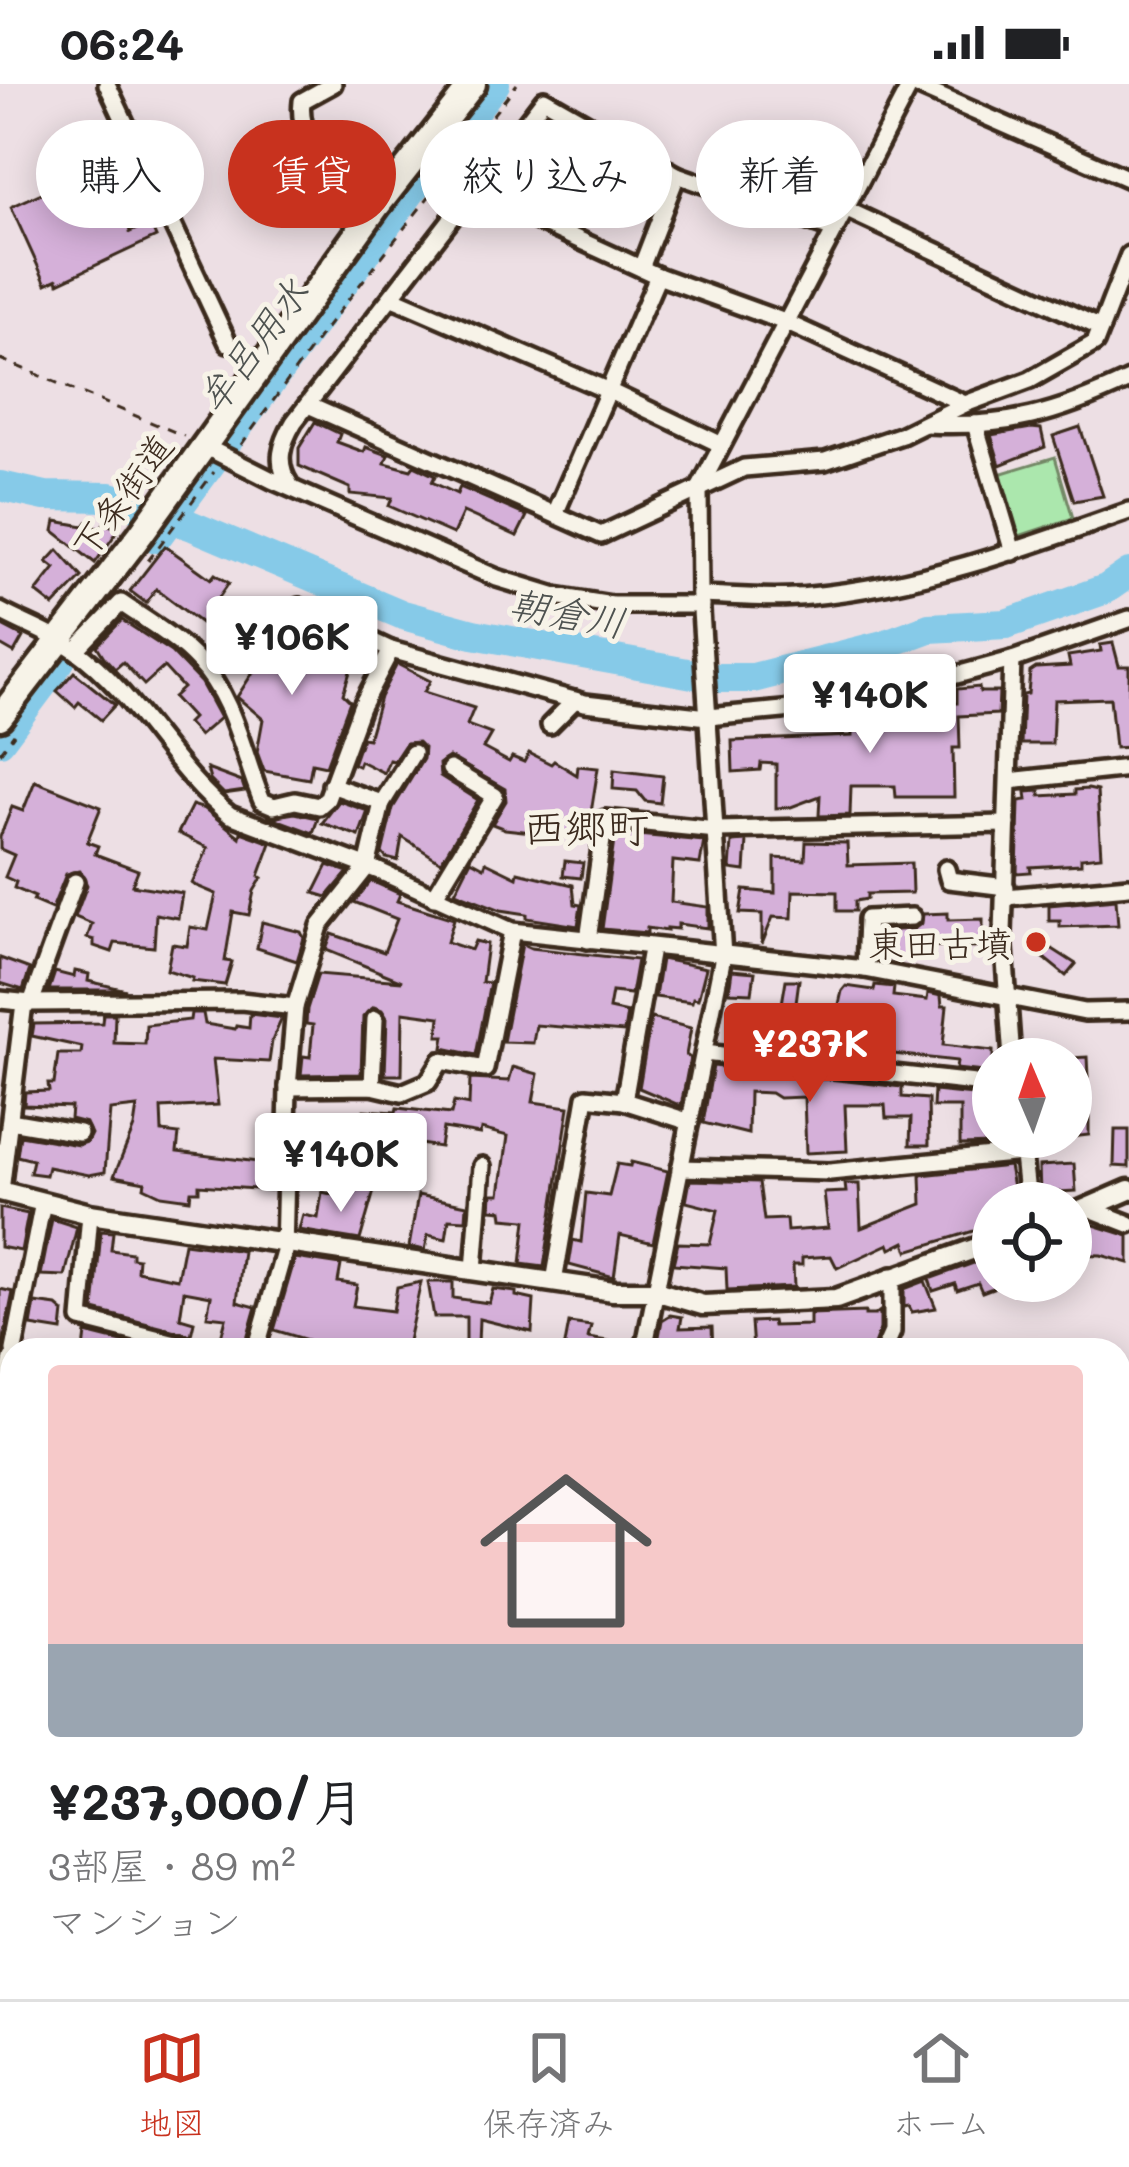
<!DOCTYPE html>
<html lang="ja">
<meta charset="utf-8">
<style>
:root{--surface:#fff;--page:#f2f2f2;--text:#202124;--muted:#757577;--line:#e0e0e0;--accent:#c8321e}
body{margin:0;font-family:Mali,"Klee One",sans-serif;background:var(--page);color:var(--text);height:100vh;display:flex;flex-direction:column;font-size:45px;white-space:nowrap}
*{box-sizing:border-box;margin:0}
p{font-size:39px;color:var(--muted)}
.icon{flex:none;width:66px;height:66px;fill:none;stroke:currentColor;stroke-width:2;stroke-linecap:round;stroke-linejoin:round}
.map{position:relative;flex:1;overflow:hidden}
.sheet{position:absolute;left:0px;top:1254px;width:1131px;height:663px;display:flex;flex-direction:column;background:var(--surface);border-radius:36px 36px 0 0;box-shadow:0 6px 30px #0003}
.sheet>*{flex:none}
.guide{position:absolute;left:36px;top:36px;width:1059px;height:108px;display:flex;gap:24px}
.needle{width:78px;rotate:358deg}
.controls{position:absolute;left:972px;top:954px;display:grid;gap:24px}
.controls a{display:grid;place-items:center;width:120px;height:120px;border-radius:50%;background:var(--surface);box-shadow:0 6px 30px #0003;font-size:60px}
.price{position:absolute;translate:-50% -102px;padding:0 27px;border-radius:12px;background:#fff;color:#222;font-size:39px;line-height:78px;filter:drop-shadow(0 3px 6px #0008)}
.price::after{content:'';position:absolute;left:50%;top:72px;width:36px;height:27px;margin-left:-18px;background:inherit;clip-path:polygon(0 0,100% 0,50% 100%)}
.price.current{background:var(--accent);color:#fff}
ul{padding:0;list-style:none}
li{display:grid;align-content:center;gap:24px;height:636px;padding:0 48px}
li+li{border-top:3px solid var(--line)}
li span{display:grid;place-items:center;height:372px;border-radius:12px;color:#555}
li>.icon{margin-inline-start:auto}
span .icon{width:216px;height:216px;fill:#fffc;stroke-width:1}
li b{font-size:51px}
.chip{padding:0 42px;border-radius:54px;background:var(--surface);box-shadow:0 6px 30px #0003;font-size:42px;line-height:108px}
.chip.current{background:var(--accent);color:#fff}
.status{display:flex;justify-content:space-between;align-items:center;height:84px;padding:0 60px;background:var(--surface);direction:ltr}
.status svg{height:33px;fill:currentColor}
.dock{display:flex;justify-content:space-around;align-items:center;height:168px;border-top:3px solid var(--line);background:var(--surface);font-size:33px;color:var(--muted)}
.dock a{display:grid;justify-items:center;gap:6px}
.dock .current{color:var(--accent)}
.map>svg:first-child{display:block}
.built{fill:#e6d1e1}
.green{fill:#abe7ad;stroke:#738866;stroke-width:3}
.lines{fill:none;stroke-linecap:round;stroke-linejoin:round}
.river{stroke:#86cae8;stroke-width:30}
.building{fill:#d5b0d9;stroke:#3b2a1e;stroke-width:3}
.minor-casing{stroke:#3b2a1e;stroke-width:24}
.tertiary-casing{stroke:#3b2a1e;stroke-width:27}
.primary-casing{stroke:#3b2a1e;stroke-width:33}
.path{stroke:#3b2a1e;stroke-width:3;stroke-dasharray:9 9;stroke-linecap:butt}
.minor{stroke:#f7f3e8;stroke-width:15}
.tertiary{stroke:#f7f3e8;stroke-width:18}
.primary{stroke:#f7f3e8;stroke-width:24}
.poi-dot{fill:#c8321e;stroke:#f7f3e8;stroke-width:4.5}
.labels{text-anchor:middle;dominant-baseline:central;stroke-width:10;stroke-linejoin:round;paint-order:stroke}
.street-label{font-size:36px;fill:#3b2a1e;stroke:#f7f3e8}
.poi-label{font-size:36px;fill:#3b2a1e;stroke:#f7f3e8;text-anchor:end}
.water-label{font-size:39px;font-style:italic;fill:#4e5250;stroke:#f7f3e8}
.quarter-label{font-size:42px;fill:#3b2a1e;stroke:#f7f3e8}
</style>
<div class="status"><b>06:24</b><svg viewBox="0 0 49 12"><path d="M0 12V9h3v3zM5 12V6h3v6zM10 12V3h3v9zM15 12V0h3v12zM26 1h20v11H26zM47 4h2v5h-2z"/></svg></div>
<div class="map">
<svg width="1129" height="1915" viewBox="0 0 1129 1915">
<rect width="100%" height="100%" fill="#eddfe4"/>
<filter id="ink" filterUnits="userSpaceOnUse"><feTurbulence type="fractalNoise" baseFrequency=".00833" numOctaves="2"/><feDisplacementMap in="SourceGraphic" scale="24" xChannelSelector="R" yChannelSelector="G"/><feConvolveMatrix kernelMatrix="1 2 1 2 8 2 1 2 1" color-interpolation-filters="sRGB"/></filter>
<g filter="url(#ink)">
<polygon class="built" points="0,1486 12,1489 12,1882 6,1915 0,1915"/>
<polygon class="green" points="1055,373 1073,434 1016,453 999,390"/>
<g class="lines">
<g class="river">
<polyline points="0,402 45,412 110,413 190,441 403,531 473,550 715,594 753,594 883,561 929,544 1006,540 1106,505 1129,489"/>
<polyline points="156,454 409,110 495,0"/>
<polyline points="0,657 60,577"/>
</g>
</g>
<g class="building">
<polygon points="126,69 144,108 131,113 113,75"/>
<polygon points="77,93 90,119 121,106 130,148 150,139 156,153 58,199 57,195 46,200 11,123"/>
<polygon points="315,338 340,350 337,358 364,368 366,363 388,371 385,379 411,386 414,382 435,392 432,398 457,410 460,403 527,432 517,452 463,428 453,450 389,422 392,414 350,410 350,404 299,382 299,364"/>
<polygon points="1080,343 1103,412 1074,417 1053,352"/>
<polygon points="1031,344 1041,345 1045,363 1000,381 991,351"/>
<polygon points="56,437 84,442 87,438 100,445 104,439 119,445 95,479 54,447"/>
<polygon points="165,462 211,495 215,490 229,499 201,539 156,505 146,519 130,507"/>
<polygon points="58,466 82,493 54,522 36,508 55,484 47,478"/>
<polygon points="247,522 277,545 274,552 300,572 329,583 331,578 336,579 345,562 366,568 364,581 353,578 343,610 350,617 326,682 312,679 309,695 264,687 257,668 263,635 237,613 263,573 238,557 231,567 220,559"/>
<polygon points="122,536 171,568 201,599 220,634 199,652 187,639 192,634 173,613 183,604 164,583 144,601 123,578 115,585 104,573 97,562"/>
<polygon points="0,541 23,553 14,569 0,561"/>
<polygon points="1113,559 1119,582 1129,582 1129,663 1115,664 1110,614 1054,616 1052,660 1021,660 1023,611 1028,610 1030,588 1036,584 1070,582 1068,572 1101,567 1100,561"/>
<polygon points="397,580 430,597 424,608 474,624 467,641 491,650 483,664 509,678 512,673 524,678 529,669 551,680 554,677 577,691 578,682 598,684 587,754 505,745 492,740 506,717 505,705 449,673 439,680 440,692 478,716 441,778 402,753 398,777 386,774 382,769 393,724 423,675 424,664 418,658 406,659 394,677 389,676 384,689 360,677 358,682 353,680 362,654 368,655 380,613"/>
<polygon points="74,588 115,621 101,636 79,618 75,623 57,607"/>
<polygon points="979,603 980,608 999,608 998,630 959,632 960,664 953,664 954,713 896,713 895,702 851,702 850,731 819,732 820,712 791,723 776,724 776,680 761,679 760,686 733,688 732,657 852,652 852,640 872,640 872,632 912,629 912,620 957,619 957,605"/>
<polygon points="207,685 242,698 245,707 224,710 210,696"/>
<polygon points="614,686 663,692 660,719 645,717 637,707 613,705"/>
<polygon points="35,697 101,723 87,758 98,762 95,770 138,786 132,801 182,809 178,834 156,830 154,863 115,859 112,868 94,862 94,856 87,854 92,840 75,833 87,801 80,787 66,790 52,825 33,817 35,813 14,804 16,798 5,793 14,771 0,765 0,753 12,723 23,727"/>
<polygon points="1088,705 1097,707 1101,772 1081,774 1081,780 1030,783 1031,788 1017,789 1019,717 1027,716 1026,708 1040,707 1040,712 1075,710 1075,706"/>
<polygon points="339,717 368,727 359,752 322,739"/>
<polygon points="192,721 205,725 240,753 241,748 271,759 259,792 262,794 254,807 249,831 233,828 225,877 232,878 225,901 192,897 193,894 167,886 172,860 187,862 190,843 208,846 216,810 192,800 208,764 178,749"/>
<polygon points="295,729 318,734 313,749 270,733"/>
<polygon points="615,749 704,757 700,780 673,777 671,818 708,823 708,844 678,840 678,845 667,844 667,847 647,844 647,849 602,845"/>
<polygon points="747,757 745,787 730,785 732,758"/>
<polygon points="806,758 847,759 848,781 911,779 912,809 867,810 867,815 855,817 855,827 837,827 837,808 793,807 792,834 773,833 762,860 762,830 740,829 744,806 775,809 775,774 805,776"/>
<polygon points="471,776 484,783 486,778 517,793 518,788 573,801 575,820 581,821 578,842 527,834 527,830 501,826 455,808"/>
<polygon points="565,777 583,779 581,794 563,792"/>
<polygon points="328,781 348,788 327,813 314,809"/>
<polygon points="371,797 400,810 397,817 454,835 447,858 471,866 475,857 487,860 482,898 490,899 476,971 443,964 445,952 438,952 440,933 403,928 402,991 385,991 387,934 382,926 374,923 363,933 361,990 301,991 303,972 310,973 313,941 306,940 307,925 318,890 402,897 326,866 332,850 384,868 397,835 354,818"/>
<polygon points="1116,815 1118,841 1060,843 1060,837 1049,837 1049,821"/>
<polygon points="948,829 948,836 983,835 983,863 915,862 915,873 877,875 879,847 914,845 922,839 923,830"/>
<polygon points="262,838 301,848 304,854 297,877 257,864"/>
<polygon points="1040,857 1076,880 1066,892 1034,866"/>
<polygon points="522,860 531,864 637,876 631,910 612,908 609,925 627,929 624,948 536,941 533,959 503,958"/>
<polygon points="0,874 30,885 23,906 0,899"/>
<polygon points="661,875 706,884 698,915 693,914 692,918 655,913"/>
<polygon points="732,886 755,888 752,909 729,908"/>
<polygon points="75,887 89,890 88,897 126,906 49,906 55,888 74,893"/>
<polygon points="786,896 799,896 790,963 775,961"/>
<polygon points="875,901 894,903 893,912 927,916 928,909 941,912 942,922 947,922 943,961 993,967 993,989 956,985 957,977 893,970 892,978 828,970 842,907 846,902 874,906"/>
<polygon points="191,929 203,929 205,940 235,945 236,942 249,944 250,930 282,934 272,957 269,978 213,975 218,1021 161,1024 162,1048 179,1050 177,1068 266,1079 270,1082 270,1106 199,1101 199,1107 191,1107 190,1115 161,1111 144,1103 145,1098 114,1092 134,1043 137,1023 110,1026 105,1088 89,1091 48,1083 46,1091 30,1089 33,1076 17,1072 20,1051 78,1061 87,1058 91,1050 86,1039 70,1035 71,1023 24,1021 25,1008 49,1007 48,1000 54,1000 58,970 81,970 82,963 32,952 34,940 102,939 103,930 115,930 114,959 145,960 146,941 190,936"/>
<polygon points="651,934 691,944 686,971 690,974 681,1022 639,1004"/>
<polygon points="1087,973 1088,993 1071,994 1071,974"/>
<polygon points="713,982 796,991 796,996 828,995 902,1003 902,1013 928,1015 929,1061 910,1061 911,1034 886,1034 885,1021 845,1021 847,1067 806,1069 804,1013 779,1014 771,1009 749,1008 748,1050 703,1039"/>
<polygon points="513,983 538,990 533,1018 569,1023 544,1183 521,1180 526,1136 503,1134 502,1126 491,1125 492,1110 500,1110 508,1052 481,1045 480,1050 443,1044 440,1063 413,1059 410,1075 379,1070 378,1077 357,1072 364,1026 396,1028 397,1024 451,1030 454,1018 469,1021 470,995 509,997"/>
<polygon points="934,1007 993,1013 993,1060 960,1061 960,1023 933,1023"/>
<polygon points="1089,1025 1089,1051 1071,1053 1071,1026"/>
<polygon points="1115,1046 1129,1046 1129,1083 1114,1082"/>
<polygon points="631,1078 668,1087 653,1159 620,1151 614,1193 569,1181 573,1156 581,1158 586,1109 609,1112 617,1080 630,1082"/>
<polygon points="1074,1080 1076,1107 1040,1109 1039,1082"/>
<polygon points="1009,1082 1015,1114 991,1115 990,1125 984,1125 987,1143 908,1167 905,1158 891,1165 889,1160 837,1184 831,1172 802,1174 802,1181 793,1181 794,1203 727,1206 726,1184 673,1180 678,1159 710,1160 718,1126 686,1118 690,1096 759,1098 764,1136 786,1135 787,1147 828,1144 824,1109 846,1108 845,1100 859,1100 861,1144 922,1120 921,1091"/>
<polygon points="352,1103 374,1107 360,1156 299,1146 303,1131 318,1134 322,1108 349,1114"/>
<polygon points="418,1111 467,1121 466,1136 449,1135 446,1155 428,1151 425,1166 409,1163"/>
<polygon points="0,1124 28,1130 21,1167 0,1163"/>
<polygon points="52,1135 77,1143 65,1192 41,1191"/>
<polygon points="1091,1140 1129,1152 1129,1179 1101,1171 1071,1170 1072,1144 1090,1144"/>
<polygon points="101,1147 113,1148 111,1166 132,1169 132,1174 138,1175 137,1187 177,1195 184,1159 243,1167 237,1218 256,1223 244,1266 219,1261 226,1234 207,1232 211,1212 184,1207 180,1234 194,1238 191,1251 94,1226"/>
<polygon points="993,1172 993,1204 982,1208 978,1199 957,1206 955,1200 933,1207 929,1195"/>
<polygon points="295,1174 341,1181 338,1198 357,1201 353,1222 393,1227 397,1203 421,1198 406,1266 328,1266 328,1262 274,1246"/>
<polygon points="925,1197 936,1224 912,1228 909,1222 904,1223 904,1205"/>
<polygon points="428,1198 453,1198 453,1214 489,1219 493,1205 516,1208 516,1212 534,1216 532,1248 479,1235 478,1260 466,1260 466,1233 434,1233"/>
<polygon points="0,1205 13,1208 2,1264 0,1264"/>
<polygon points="35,1219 57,1222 64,1228 62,1247 31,1242"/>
<polygon points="880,1227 880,1245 872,1266 753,1266 751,1238 772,1237 773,1242 810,1241 810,1230 865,1228 865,1231 875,1231"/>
<polygon points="670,1231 682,1233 680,1244 712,1243 713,1266 669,1266 669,1261 658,1258 662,1236"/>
<polygon points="569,1239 591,1242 588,1254 614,1258 613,1266 564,1266"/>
<polygon points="86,1249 154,1266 84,1266"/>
</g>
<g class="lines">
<g class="minor-casing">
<g id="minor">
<polyline points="107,0 228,259"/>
<path d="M 333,0 L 302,17 C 296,62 343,98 377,122"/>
<polyline points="912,0 1129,95"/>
<polyline points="472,107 658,192 785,238 965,320"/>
<polyline points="845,125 1101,244"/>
<polyline points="641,184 677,91"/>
<polyline points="393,214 611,308 720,360"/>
<polyline points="308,321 601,451 744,384 825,377 902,351 965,320 1030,296 1095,259 1129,171"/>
<path d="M 926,340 C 1007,344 1057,330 1129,296"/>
<polyline points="975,340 1013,468"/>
<polyline points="202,361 272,396 497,494 556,512 612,521 701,521"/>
<path d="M 290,401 C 275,379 281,360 294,338 L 544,15 L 677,91 L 834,146"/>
<polyline points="555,430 658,192"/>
<path d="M 700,511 C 736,512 774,516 810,512 C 921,502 1025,464 1129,427"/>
<polyline points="299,523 391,566 585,619 708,633 783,626 890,609 1012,576 1129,535"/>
<path d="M 0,527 C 24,540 53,550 75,566 C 137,610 171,685 230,731 L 379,787 L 512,847 L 865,885 L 1085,928 L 1129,927"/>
<path d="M 76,566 L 121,519 C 147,537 177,554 198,577 C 234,614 243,671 262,717 L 274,722 L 295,717 L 319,722 L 327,715 L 361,623 L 391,566"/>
<polyline points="1012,576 1003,849 1012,975"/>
<polyline points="550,641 575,616"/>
<polyline points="1009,697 1129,684"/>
<polyline points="382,719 413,669"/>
<polyline points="946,785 949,796 1006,803"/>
<polyline points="434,813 495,712 450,685"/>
<polyline points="1006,813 1129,802"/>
<polyline points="588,856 605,735 717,746 1007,740"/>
<polyline points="865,885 867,835 912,833"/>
<polyline points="0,916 31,919 241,917 295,923 288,1003 284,1168 256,1266"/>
<polyline points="31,919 75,798"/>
<polyline points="295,923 320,842 367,783 382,719 331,701"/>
<polyline points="704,969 993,1001"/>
<polyline points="372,1002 375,935"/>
<polyline points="288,1003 372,1002 402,1009 428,998 441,977 485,985 512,847"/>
<polyline points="624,1017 651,865"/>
<polyline points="10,1037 79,1049"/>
<polyline points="1021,1053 1028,1119"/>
<polyline points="680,1084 830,1088 1022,1069"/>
<polyline points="1,1107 24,919"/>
<polyline points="1088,1124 1129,1140"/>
<polyline points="90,1130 81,1235 203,1266"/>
<polyline points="474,1186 482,1082"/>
<polyline points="554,1198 586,1013 624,1017 690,1038"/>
<polyline points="14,1266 43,1118"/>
<polyline points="644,1266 723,872 700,511 699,405 911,0"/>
<polyline points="884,1266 892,1248 892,1192"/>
<polyline points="0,1334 12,1274"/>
<polyline points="0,1384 12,1387"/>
<polyline points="0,1482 12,1484"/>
<polyline points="1119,1560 1129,1562"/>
<polyline points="1119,1685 1129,1690"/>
<polyline points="1119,1757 1129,1736"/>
<polyline points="178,1905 197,1909"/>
<polyline points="12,1915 13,1905"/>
<polyline points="474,1915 477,1905"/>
<polyline points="616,1915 619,1905"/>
<polyline points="880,1915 883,1905"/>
<polyline points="1045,1915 1049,1905"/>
</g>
</g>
<g class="tertiary-casing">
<g id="tertiary">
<polyline points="0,1107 90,1130 613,1207 655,1207 703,1221 836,1215 993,1158"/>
<polyline points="1071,1131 1129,1106"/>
</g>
</g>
<g class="primary-casing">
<polyline id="primary" points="0,633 140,451 377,122 473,0"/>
</g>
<g class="path">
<polyline points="0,275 184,352"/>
<polyline points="241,361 326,244 517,0"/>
<polyline points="148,477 214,388"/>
<polyline points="0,669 14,650"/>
</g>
<use href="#minor" class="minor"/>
<use href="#tertiary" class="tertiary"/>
<use href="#primary" class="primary"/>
</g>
</g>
<circle class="poi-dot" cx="1036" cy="858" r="12"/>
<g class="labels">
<g class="street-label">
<text transform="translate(121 411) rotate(-54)">下条街道</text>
</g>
<g class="poi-label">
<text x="1012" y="858">東田古墳</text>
</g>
<g class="water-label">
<text transform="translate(252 261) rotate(-53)">牟呂用水</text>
<text transform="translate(568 528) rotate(10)">朝倉川</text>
</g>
<g class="quarter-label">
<text x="586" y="742">西郷町</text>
</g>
</g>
</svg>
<div class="controls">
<a><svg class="needle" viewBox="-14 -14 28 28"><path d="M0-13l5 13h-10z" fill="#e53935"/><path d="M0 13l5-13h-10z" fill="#757577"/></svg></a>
<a><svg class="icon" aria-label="locate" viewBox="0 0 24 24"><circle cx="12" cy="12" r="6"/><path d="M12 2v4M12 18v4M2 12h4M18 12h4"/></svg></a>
</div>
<b class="price" style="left:292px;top:614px">¥106K</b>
<b class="price" style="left:870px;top:672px">¥140K</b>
<b class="price current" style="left:810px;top:1021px">¥237K</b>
<b class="price" style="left:341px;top:1131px">¥140K</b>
<div class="guide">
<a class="chip">購入</a>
<a class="chip current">賃貸</a>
<a class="chip">絞り込み</a>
<a class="chip">新着</a>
</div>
<section class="sheet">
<ul>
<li><span style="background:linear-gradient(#f6c9c9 75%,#9aa5b1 0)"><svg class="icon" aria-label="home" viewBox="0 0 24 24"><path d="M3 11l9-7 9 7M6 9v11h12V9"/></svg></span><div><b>¥237,000/月</b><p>3部屋 · 89 m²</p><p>マンション</p></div></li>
</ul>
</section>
</div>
<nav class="dock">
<a class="current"><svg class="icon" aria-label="map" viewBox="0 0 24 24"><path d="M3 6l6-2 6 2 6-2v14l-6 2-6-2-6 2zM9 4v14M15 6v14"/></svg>地図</a>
<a><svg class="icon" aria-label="saved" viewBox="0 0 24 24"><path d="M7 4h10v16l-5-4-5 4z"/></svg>保存済み</a>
<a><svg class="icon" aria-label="home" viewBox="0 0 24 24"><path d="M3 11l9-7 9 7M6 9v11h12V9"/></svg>ホーム</a>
</nav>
